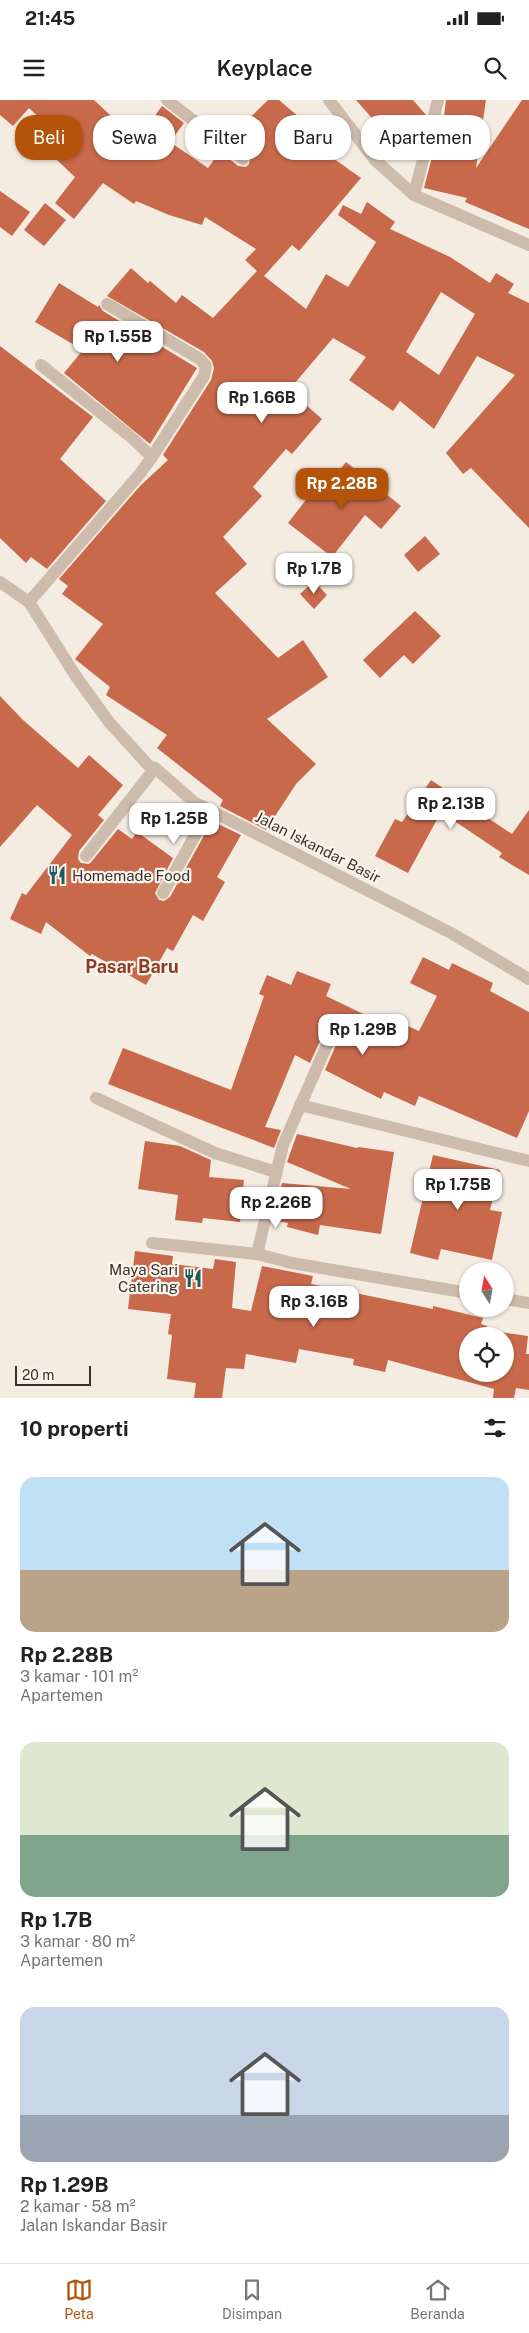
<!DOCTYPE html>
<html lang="id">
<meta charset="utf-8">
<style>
:root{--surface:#fff;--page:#f6f6f6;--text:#222;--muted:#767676;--line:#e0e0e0;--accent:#b45309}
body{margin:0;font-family:"Public Sans",sans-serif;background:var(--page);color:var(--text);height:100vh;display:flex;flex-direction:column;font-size:19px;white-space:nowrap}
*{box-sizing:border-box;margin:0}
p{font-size:16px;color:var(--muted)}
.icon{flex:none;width:28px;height:28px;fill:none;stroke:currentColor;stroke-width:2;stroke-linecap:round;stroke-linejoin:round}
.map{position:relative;height:1298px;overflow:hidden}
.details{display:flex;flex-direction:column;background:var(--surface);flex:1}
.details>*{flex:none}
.guide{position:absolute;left:15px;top:15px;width:500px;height:45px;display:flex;gap:10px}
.needle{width:32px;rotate:349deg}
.fabs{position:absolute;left:459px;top:1162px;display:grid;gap:10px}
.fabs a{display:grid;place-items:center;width:55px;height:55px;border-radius:50%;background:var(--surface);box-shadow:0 1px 4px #0004;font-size:25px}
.scale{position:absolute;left:15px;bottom:12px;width:76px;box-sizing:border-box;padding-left:5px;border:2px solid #3b302b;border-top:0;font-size:14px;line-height:18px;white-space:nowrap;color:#3b302b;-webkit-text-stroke:4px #fbf5ee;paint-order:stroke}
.price{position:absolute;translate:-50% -42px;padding:0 11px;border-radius:10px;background:#fff;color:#222;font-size:16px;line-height:32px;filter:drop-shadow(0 1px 2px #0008)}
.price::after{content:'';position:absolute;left:50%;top:30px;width:15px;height:11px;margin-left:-8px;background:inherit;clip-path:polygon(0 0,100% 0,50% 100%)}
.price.current{background:var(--accent);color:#fff}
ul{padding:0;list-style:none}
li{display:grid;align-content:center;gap:10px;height:265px;padding:0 20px}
li span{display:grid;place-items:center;height:155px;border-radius:15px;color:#555}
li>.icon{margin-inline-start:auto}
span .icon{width:90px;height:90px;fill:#fffc;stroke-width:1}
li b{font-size:21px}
h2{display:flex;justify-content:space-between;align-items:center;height:60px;padding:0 20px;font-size:21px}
.pill{padding:0 18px;border-radius:20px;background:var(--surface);box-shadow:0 1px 4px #0004;font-size:18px;line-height:45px}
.pill.current{background:var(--accent);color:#fff}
.status{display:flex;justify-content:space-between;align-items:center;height:35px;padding:0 25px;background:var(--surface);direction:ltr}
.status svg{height:14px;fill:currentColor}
header{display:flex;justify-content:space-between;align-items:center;height:65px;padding:0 20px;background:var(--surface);font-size:22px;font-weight:600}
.menu{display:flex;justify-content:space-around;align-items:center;height:70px;border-top:1px solid var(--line);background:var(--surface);font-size:14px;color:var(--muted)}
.menu a{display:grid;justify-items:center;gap:2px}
.menu .current{color:var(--accent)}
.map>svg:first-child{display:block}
.building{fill:#c8694b;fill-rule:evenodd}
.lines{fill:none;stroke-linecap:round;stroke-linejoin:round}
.street{stroke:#cdbbac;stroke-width:12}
.labels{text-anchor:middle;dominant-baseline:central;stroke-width:4.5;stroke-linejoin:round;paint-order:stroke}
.street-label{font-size:15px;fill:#3b302b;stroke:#fbf5ee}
.poi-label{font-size:15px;fill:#3b302b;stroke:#fbf5ee;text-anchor:start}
.quarter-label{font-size:18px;font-weight:bold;fill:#8c3b22;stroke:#fbf5ee}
</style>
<div class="status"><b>21:45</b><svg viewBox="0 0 49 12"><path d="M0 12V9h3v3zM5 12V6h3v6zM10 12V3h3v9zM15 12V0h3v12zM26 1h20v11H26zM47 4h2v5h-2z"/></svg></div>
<header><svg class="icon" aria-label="menu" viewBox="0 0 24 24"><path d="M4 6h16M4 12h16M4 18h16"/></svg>Keyplace<svg class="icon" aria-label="search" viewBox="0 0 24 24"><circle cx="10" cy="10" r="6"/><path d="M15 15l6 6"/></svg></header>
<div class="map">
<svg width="529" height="1298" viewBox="0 0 529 1298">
<rect width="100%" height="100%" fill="#f4ebe1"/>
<g class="building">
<path d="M 0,0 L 94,0 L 137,40 L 162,6 L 184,23 L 170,42 L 208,68 L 220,51 L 238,66 L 246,67 L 249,64 L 250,56 L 229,38 L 268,0 L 279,0 L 314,30 L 306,39 L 361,78 L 299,151 L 292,145 L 264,176 L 306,209 L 326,174 L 348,187 L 376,142 L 338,115 L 343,105 L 361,114 L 367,102 L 395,122 L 390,129 L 450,157 L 490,183 L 496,173 L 514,184 L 508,193 L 529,203 L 529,428 L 471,368 L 463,374 L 446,353 L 515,275 L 477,256 L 434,329 L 400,301 L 393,311 L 349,280 L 366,257 L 333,238 L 289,290 L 322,319 L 292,354 L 286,349 L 253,387 L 262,396 L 223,437 L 247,464 L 215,493 L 278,558 L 303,540 L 328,577 L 267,619 L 316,664 L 296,684 L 266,730 L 220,706 L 223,700 L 157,648 L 167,635 L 106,595 L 110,587 L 75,559 L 103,524 L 62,494 L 68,486 L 59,479 L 140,386 L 168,360 L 163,355 L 211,280 L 214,268 L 212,261 L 204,252 L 107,196 L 131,168 L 148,183 L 150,181 L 176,203 L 182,195 L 213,218 L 257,171 L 245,160 L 256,149 L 205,117 L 202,125 L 169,115 L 136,101 L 134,104 L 103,83 L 74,119 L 55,103 L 75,77 L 57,60 L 69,46 L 29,8 L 13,26 L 0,15 ZM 441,192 L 475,214 L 439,275 L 406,252 Z"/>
<polygon points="356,0 413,0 426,15 423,27 387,60 366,35 377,24"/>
<polygon points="446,0 486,0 476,68 522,0 529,0 529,129 465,102 467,98 424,88 439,30 442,33"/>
<polygon points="0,91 30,112 12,136 0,127"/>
<polygon points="45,103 66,120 44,146 24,130"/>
<polygon points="59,183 98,207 99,205 103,211 197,268 150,344 64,273 83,250 35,222"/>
<polygon points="0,246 93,317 60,359 106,401 47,469 31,457 26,463 0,438"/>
<polygon points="346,362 401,406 381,429 365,415 332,457 288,423 312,392 318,397"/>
<polygon points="425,436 440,454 418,472 404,455"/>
<polygon points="314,481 327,495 314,509 300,494"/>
<polygon points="415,511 441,536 413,564 404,555 380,578 363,560"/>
<polygon points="0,596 23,620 78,668 89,655 123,685 98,715 104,720 79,751 78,759 81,763 89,764 92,761 118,729 132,739 137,732 173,758 155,793 159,800 164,801 170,797 212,721 241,735 217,777 225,782 203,821 193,815 173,851 167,848 146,885 92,854 90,856 46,822 41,834 10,819 22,793 26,795 72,735 37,705 0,747"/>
<polygon points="431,680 512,734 529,710 529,775 499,757 502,753 441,712 408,773 375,756 395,719 402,722"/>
<polygon points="423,857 449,870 452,863 493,883 490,891 529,912 529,1011 517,1038 419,996 415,1006 384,992 381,999 325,970 345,925 343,917 337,914 330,919 310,963 295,955 265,1027 281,1030 274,1048 108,984 123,948 231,990 264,896 259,894 267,875 291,885 297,871 331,884 326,896 384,924 387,917 419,931 437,896 410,883"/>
<polygon points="297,1034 357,1048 358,1047 394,1052 381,1134 320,1125 318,1135 287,1127 288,1123 273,1120 282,1083 351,1089 287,1062"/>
<polygon points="145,1041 180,1046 211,1060 209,1077 244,1080 240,1122 203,1118 202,1123 175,1120 178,1095 138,1089"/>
<polygon points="433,1055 500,1070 490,1110 502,1112 492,1160 441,1149 438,1160 410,1153"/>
<path d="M 135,1151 L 173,1156 L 172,1164 L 213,1169 L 215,1159 L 236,1162 L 232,1208 L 251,1211 L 262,1166 L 313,1176 L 311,1184 L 433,1209 L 433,1206 L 483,1218 L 481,1224 L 487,1226 L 486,1230 L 528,1236 L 526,1254 L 529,1254 L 529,1290 L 516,1288 L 514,1298 L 493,1298 L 494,1289 L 388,1260 L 385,1272 L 353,1265 L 354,1259 L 299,1249 L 296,1263 L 246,1254 L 244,1269 L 226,1268 L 222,1298 L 194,1298 L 196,1283 L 167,1279 L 172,1235 L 168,1234 L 171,1214 L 128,1209 ZM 468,1236 L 505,1236 L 505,1274 L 468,1274 Z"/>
</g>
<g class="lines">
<g class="street">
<polyline points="167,0 243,59"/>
<polyline points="329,0 375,60 414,95 529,145"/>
<polyline points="414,95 438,0"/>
<polyline points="107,204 200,259 206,266 204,276 152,357"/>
<polyline points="0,482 29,502 77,578 109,622 149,666 155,668 194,702 451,833 529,879"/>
<polyline points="29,502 139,375 152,357 131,337 41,265"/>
<polyline points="86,756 155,668"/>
<polyline points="163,793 209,710"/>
<polyline points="337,922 283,1045 257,1154 292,1163 468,1193"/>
<polyline points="96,998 215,1053 276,1072"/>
<polyline points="300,1005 529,1061"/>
<polyline points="152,1143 257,1154"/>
<polyline points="505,1199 529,1203"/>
</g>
</g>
<defs>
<g id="restaurant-bare" transform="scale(1.5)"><path d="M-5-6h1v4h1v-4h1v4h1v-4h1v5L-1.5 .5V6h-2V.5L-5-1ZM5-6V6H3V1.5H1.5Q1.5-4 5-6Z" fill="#1f5a5e" stroke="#fbf5ee" stroke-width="2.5" paint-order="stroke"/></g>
</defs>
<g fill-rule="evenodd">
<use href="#restaurant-bare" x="57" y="775"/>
<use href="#restaurant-bare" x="193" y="1178"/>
</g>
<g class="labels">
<g class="street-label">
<text transform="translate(318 747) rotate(27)">Jalan Iskandar Basir</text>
</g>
<g class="poi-label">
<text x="72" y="775">Homemade Food</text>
<text x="178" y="1169" text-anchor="end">Maya Sari<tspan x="178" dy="17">Catering</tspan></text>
</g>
<g class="quarter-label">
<text x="132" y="866">Pasar Baru</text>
</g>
</g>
</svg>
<div class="fabs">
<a><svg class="needle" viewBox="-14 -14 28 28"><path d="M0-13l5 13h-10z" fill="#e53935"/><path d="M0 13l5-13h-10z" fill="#767676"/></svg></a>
<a><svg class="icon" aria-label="locate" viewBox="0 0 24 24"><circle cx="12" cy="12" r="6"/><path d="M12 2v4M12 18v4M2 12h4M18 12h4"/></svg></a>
</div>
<div class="scale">20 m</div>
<b class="price" style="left:118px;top:263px">Rp 1.55B</b>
<b class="price" style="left:262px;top:324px">Rp 1.66B</b>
<b class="price current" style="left:342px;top:410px">Rp 2.28B</b>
<b class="price" style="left:314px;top:495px">Rp 1.7B</b>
<b class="price" style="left:451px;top:730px">Rp 2.13B</b>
<b class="price" style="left:174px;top:745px">Rp 1.25B</b>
<b class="price" style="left:363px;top:956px">Rp 1.29B</b>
<b class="price" style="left:458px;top:1111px">Rp 1.75B</b>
<b class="price" style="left:276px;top:1129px">Rp 2.26B</b>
<b class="price" style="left:314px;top:1228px">Rp 3.16B</b>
<div class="guide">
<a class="pill current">Beli</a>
<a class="pill">Sewa</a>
<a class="pill">Filter</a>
<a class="pill">Baru</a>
<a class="pill">Apartemen</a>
</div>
</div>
<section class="details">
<h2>10 properti<svg class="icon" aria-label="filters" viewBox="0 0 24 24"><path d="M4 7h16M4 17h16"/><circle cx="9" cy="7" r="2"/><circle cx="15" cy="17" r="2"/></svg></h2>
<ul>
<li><span style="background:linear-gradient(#bfe0f5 60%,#b9a48a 0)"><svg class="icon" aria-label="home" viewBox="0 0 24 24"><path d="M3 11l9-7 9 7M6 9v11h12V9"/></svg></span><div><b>Rp 2.28B</b><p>3 kamar · 101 m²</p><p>Apartemen</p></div></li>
<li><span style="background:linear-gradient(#dfe7d0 60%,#7fa58c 0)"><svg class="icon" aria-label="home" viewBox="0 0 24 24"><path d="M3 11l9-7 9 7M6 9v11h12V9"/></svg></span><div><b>Rp 1.7B</b><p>3 kamar · 80 m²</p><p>Apartemen</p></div></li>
<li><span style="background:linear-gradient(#c9d6e8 70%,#9aa5b1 0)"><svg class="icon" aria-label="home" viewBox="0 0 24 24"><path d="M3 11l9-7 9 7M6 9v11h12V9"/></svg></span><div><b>Rp 1.29B</b><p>2 kamar · 58 m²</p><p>Jalan Iskandar Basir</p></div></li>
</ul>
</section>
<nav class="menu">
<a class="current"><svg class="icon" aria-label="map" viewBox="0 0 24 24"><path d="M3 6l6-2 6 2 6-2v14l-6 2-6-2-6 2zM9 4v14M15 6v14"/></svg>Peta</a>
<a><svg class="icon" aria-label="saved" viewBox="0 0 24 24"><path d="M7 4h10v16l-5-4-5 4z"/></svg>Disimpan</a>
<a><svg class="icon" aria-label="home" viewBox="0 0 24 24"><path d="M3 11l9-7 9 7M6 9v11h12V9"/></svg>Beranda</a>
</nav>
